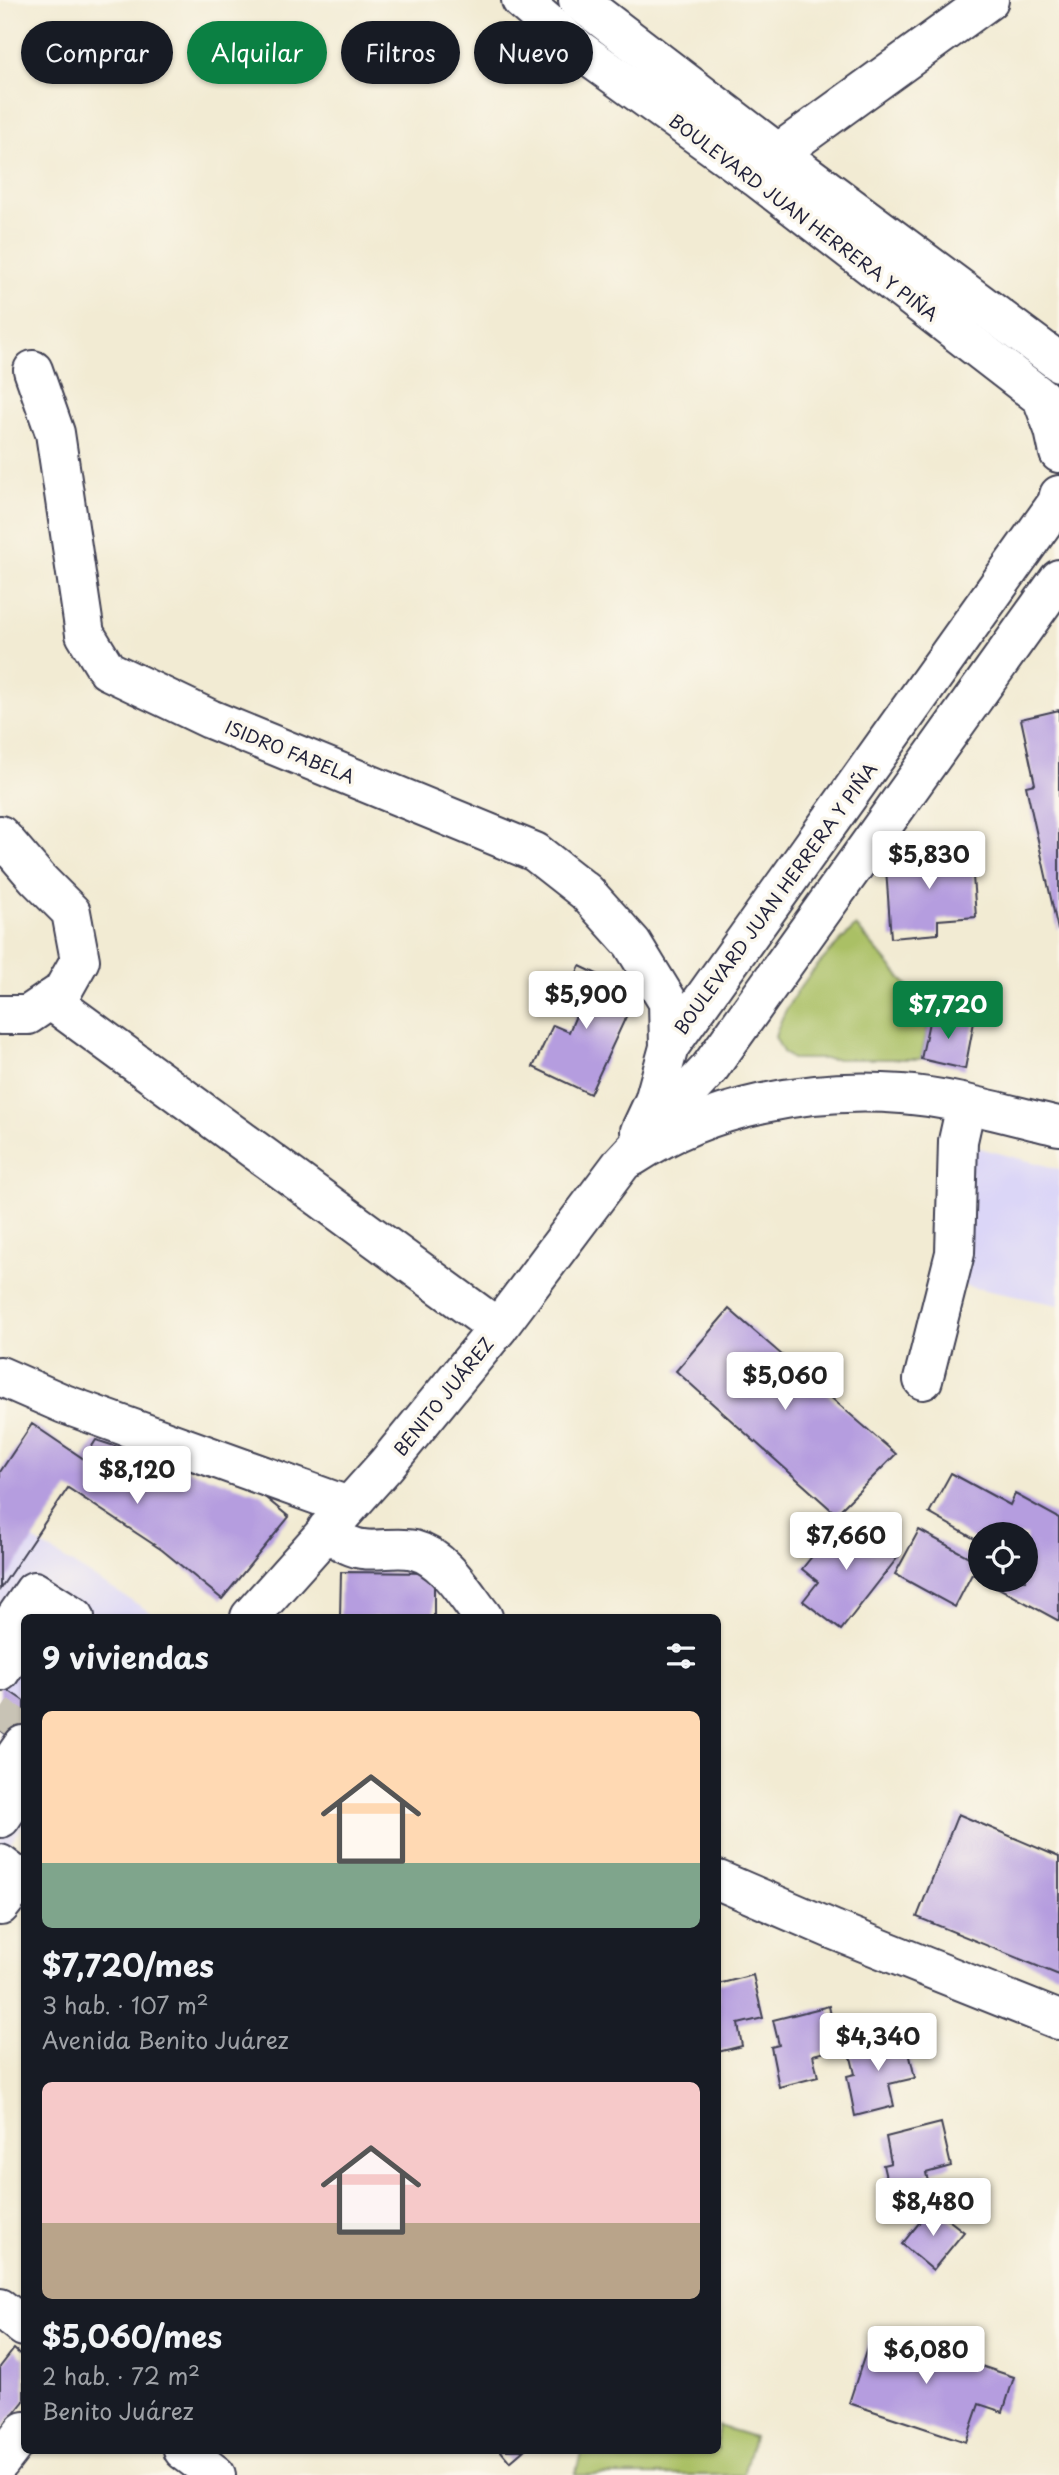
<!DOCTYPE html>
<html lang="es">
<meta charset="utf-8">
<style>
:root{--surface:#171b24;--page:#20242c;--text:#f1f3f6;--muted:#9ea1a6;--accent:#0b8043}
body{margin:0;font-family:"Playpen Sans",sans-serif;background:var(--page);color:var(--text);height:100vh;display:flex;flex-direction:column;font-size:26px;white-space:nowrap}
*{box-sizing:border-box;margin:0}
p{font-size:23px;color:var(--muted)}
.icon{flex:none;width:38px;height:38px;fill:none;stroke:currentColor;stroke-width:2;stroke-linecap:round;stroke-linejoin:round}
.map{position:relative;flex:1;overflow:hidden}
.panel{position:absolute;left:21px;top:1614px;width:700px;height:840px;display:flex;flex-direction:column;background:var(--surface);border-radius:10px;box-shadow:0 2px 5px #0004}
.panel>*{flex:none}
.guide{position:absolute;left:21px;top:21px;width:700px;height:63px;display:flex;gap:14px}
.fabs{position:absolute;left:968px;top:1522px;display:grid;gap:14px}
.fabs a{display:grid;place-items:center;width:70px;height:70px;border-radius:50%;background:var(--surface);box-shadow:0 2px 5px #0004;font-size:35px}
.price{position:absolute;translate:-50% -60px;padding:0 16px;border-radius:7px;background:#fff;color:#222;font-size:23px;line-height:46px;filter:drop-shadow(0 2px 4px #0008)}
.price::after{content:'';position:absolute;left:50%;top:42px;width:21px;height:16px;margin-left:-10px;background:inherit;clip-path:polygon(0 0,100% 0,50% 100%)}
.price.selected{background:var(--accent);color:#fff}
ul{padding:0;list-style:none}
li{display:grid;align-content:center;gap:14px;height:371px;padding:0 21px}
li span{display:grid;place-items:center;height:217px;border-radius:10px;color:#555}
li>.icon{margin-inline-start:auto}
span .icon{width:126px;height:126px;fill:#fffc;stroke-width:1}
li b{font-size:30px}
h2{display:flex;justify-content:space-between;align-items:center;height:84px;padding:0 21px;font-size:30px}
.tag{padding:0 24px;border-radius:32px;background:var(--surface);box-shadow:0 2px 5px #0004;font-size:24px;line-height:63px}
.tag.selected{background:var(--accent);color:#fff}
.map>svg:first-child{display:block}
.built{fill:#dbd6f7}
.green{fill:#aac065;stroke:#667150;stroke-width:2}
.building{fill:#b59ddf}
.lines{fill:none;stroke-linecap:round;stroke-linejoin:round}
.minor-tunnel{stroke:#c8c3b5;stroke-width:38;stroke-dasharray:38 19;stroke-linecap:butt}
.minor-casing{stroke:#414052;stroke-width:42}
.major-casing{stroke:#414052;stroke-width:42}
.minor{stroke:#fff;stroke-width:38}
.major{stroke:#fff;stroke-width:38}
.labels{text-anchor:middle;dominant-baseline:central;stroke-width:7;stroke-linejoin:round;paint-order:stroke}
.street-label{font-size:18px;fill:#22223b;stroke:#fbf7ec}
</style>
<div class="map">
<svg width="1059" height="2475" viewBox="0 0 1059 2475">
<rect width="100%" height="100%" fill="#fbf7ec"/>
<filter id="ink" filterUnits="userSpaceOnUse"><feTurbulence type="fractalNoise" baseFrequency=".0143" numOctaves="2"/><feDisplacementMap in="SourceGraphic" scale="14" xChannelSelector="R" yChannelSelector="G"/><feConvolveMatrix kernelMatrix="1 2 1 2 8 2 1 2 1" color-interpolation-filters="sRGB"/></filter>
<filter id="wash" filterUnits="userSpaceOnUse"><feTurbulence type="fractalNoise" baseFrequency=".00686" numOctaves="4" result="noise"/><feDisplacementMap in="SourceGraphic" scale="28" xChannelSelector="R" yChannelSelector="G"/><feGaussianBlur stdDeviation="1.57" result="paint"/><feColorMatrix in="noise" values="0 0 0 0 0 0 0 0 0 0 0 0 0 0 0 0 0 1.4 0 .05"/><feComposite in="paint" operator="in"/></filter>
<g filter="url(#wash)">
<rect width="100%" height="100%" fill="#f2ebd3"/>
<g class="built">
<polygon points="972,1146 1059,1169 1059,1305 960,1285"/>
<polygon points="0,1519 158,1617 24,1617 24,1825 0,1857"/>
</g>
<g class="green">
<path d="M 856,926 L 931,1013 L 921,1059 L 792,1059 L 783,1052 L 775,1037 C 787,994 824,957 856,926 Z"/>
<polygon points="718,2426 754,2437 743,2475 575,2475 582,2450 718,2450"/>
</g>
<g id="blocks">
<g class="building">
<polygon points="1059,710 1059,930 1058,930 1026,786 1035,784 1021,719"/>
<polygon points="971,849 976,917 938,920 938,934 891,938 885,855"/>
<polygon points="580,966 637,993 590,1094 533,1067 553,1025 569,1032 578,1011 562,1004"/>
<polygon points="931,1013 974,1022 965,1069 921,1059"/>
<polygon points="729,1309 896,1454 836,1514 676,1371"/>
<polygon points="32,1424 84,1459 96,1440 261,1494 289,1517 222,1599 162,1550 68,1488 0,1589 0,1472"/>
<polygon points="951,1473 1010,1505 1015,1494 1059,1518 1059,1621 984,1580 1026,1580 1026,1535 980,1535 980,1542 929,1513"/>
<polygon points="845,1515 898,1557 841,1630 803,1601 818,1582 802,1569"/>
<polygon points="919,1530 980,1563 980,1578 972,1574 955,1607 895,1574"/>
<polygon points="341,1572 434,1573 434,1617 340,1617"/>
<polygon points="0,1685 24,1701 24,1747 0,1730"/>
<polygon points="958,1814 1059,1857 1059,1975 917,1917"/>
<polygon points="753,1975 763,2018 738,2024 742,2046 718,2052 718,1984"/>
<polygon points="829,2006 838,2049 813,2055 818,2077 779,2087 771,2047 779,2045 773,2020"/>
<polygon points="905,2035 915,2078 889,2084 894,2106 855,2116 847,2076 855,2074 849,2049"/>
<polygon points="941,2123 951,2166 926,2173 931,2194 892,2204 883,2165 891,2163 886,2137"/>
<polygon points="932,2207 964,2232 933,2270 902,2244"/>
<polygon points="873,2330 1014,2377 1003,2412 979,2404 966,2442 849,2403"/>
<polygon points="14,2349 24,2358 24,2401 0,2431 0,2367"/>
<polygon points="500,2450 524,2450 510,2462"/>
</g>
</g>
</g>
<g filter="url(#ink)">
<use href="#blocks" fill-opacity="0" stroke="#414052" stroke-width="2"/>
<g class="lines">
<polyline class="minor-tunnel" points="7,1735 24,1710"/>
<g class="minor-casing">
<g id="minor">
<polyline points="758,177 778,153 989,0"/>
<polyline points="33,370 55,433 85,634 107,670 210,719 535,852 586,892 632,943 668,1002 669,1047"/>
<polyline points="0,835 37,878 71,912 80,960 62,992 28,1015 0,1015"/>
<polyline points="50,1000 498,1328"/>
<path d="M 632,1157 C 710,1105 810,1087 902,1094 C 955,1098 1008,1115 1059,1126"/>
<polyline points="0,1376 64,1404 348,1506"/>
<polyline points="923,1380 955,1253 958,1141 966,1105"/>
<path d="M 327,1529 C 334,1535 341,1542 349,1545 C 369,1555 393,1545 414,1550 C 445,1558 464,1593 483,1617"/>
<polyline points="0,1640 34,1591 75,1617"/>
<polyline points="0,1672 24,1637"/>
<polyline points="0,1778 23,1745"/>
<polyline points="1,1818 24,1784"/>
<polyline points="0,1864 21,1880"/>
<polyline points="0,2308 24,2327"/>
<polyline points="183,2450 216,2475"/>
<polyline points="0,2462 24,2431"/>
</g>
</g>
<g class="major-casing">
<g id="major">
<polyline points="521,0 578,49 757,178 1042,398 1054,430 1059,453"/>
<polyline points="578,0 778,153 1059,362"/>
<polyline points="640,1131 654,1101 669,1047 1057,503 1059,495"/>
<polyline points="250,1617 386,1465 498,1328 622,1163 709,1069 1059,579"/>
<polyline points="718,1880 834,1930 1059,2020"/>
<polyline points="0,1906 24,1876"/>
</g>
</g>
<use href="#minor" class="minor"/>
<use href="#major" class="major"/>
</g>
</g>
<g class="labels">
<g class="street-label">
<text transform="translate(804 217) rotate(37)">BOULEVARD JUAN HERRERA Y PIÑA</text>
<text transform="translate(290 751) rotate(22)">ISIDRO FABELA</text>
<text transform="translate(775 898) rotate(-54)">BOULEVARD JUAN HERRERA Y PIÑA</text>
<text transform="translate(443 1396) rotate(-51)">BENITO JUÁREZ</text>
</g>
</g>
</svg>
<div class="fabs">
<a><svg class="icon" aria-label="locate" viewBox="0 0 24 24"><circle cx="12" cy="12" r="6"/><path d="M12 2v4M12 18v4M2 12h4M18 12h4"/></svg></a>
</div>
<b class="price" style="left:929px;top:891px">$5,830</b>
<b class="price" style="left:586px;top:1031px">$5,900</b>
<b class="price selected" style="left:948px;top:1041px">$7,720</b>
<b class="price" style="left:785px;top:1412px">$5,060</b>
<b class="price" style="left:137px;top:1506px">$8,120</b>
<b class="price" style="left:846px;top:1572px">$7,660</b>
<b class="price" style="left:878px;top:2073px">$4,340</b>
<b class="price" style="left:933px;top:2238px">$8,480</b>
<b class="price" style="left:926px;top:2386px">$6,080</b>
<div class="guide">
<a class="tag">Comprar</a>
<a class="tag selected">Alquilar</a>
<a class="tag">Filtros</a>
<a class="tag">Nuevo</a>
</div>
<section class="panel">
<h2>9 viviendas<svg class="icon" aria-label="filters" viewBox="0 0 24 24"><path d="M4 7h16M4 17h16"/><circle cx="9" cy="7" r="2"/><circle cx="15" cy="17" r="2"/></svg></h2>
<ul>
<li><span style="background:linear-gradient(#ffd9b3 70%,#7fa58c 0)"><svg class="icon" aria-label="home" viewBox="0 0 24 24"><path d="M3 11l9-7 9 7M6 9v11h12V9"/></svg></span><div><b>$7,720/mes</b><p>3 hab. · 107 m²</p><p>Avenida Benito Juárez</p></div></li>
<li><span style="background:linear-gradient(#f6c9c9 65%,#b9a48a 0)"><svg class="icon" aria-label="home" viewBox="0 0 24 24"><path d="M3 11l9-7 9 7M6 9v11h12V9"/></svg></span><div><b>$5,060/mes</b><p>2 hab. · 72 m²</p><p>Benito Juárez</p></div></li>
</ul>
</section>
</div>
